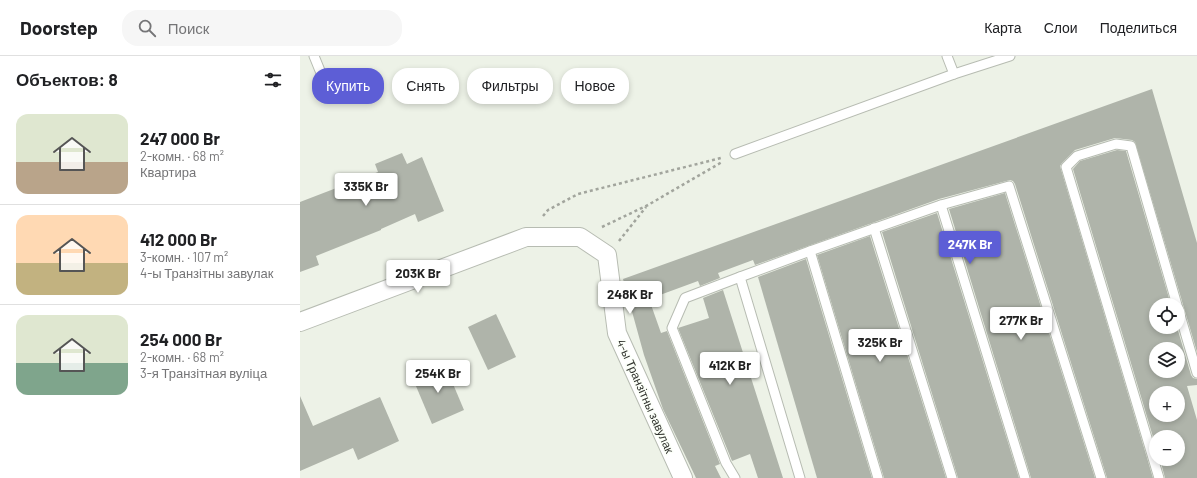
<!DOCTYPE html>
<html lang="ru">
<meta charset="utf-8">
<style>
:root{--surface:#fff;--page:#f6f6f6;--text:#202124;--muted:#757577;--line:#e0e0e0;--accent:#5d5ed6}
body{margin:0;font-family:Barlow,sans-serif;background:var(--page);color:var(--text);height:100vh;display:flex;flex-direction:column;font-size:15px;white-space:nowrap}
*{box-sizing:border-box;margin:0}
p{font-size:13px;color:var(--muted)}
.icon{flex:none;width:22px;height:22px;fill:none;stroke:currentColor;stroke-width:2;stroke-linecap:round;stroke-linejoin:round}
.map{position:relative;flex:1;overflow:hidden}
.panel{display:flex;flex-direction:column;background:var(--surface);width:300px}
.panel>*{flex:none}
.top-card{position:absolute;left:12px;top:12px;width:380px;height:36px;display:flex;gap:8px}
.tools{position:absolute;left:849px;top:242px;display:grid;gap:8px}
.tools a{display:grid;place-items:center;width:36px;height:36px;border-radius:50%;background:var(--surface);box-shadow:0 2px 6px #0003;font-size:20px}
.price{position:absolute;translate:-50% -34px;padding:0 9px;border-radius:4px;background:#fff;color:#222;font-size:13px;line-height:26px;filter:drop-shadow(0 1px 2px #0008)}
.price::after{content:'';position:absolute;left:50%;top:24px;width:12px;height:9px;margin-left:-6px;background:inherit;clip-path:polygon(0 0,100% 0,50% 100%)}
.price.current{background:var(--accent);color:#fff}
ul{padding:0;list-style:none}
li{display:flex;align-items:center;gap:12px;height:100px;padding:0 16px}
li+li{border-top:1px solid var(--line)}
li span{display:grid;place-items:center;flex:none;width:112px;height:80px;border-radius:12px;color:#555}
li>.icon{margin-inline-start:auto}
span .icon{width:48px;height:48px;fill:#fffc;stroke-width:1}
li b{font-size:17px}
h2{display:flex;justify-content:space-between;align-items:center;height:48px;padding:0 16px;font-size:17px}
.pill{padding:0 14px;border-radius:16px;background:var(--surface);box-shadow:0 2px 6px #0003;font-size:14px;line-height:36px}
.pill.current{background:var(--accent);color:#fff}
header{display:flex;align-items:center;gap:24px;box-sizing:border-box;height:56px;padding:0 20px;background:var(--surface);border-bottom:1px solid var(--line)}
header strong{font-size:19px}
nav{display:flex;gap:22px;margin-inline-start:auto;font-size:14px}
.search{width:280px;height:36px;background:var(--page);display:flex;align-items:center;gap:10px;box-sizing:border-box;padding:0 14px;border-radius:16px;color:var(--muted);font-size:15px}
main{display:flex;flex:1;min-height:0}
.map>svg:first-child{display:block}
.building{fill:#afb4aa;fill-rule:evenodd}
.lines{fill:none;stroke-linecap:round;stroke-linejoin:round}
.service-casing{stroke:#b7bcb2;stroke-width:11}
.minor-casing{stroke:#b7bcb2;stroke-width:20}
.path{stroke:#a2a59d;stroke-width:2.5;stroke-dasharray:3 3;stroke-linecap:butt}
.service{stroke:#fff;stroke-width:9}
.minor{stroke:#fff;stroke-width:18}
.labels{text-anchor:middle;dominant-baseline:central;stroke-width:3;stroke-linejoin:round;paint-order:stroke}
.street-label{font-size:12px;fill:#30322d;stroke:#fbfff8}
</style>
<header>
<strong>Doorstep</strong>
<div class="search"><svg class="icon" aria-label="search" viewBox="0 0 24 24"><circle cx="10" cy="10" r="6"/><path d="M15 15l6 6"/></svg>Поиск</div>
<nav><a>Карта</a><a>Слои</a><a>Поделиться</a></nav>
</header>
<main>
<section class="panel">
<h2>Объектов: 8<svg class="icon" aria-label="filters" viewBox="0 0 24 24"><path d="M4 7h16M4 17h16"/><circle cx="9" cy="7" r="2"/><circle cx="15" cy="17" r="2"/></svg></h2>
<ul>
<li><span style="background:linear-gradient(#dfe7d0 60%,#b9a48a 0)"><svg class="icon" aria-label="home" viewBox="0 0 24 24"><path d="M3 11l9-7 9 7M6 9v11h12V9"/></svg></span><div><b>247 000 Br</b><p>2-комн. · 68 m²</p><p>Квартира</p></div></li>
<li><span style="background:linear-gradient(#ffd9b3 60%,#c2b280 0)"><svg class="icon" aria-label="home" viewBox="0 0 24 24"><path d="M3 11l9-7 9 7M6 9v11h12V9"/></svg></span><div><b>412 000 Br</b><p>3-комн. · 107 m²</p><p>4-ы Транзітны завулак</p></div></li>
<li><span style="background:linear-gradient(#dfe7d0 60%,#7fa58c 0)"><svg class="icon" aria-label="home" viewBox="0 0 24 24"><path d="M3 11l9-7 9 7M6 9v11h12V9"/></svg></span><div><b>254 000 Br</b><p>2-комн. · 68 m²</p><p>3-я Транзітная вуліца</p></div></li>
</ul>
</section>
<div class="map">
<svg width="897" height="422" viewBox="0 0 897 422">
<rect width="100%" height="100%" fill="#edf2e7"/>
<g class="building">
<polygon points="852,33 897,187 897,296 835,86 832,84 815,82 775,94 762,107 760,110 853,422 807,422 715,128 713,125 710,124 639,143 455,209 453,204 418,217 420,222 400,230 398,225 349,243 361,277 367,275 420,408 415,410 421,422 396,422 363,353 344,299 323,223"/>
<path d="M 817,94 L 826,95 L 871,249 L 856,249 L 856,271 L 877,271 L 891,319 L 893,322 L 897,323 L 897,329 L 887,330 L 897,364 L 897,422 L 865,422 L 860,403 L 878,403 L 878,381 L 856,381 L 856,391 L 773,113 L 780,105 ZM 856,293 L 878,293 L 878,315 L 856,315 ZM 856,337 L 878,337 L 878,359 L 856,359 Z"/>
<polygon points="102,97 107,108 122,101 144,155 118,166 115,158 81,173 81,174 16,200 19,209 0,216 0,146 78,116 75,108"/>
<polygon points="705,137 795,422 731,422 649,153"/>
<polygon points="637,157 719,422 658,422 582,176"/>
<polygon points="570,180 646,422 584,422 517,199"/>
<polygon points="506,203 572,422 517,422 458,221"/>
<polygon points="423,234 483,422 458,422 450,398 432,405 378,272 409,262 403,242"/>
<polygon points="196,258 216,301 188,314 168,271"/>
<polygon points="145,309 164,354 132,368 113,323"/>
<polygon points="0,340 13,370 80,341 99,385 58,404 53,392 0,415"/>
</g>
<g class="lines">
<g class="service-casing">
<g id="service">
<polyline points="14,0 23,22"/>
<polyline points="647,0 654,18"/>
<polyline points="435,98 654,18 710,0"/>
<polyline points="641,149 725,422"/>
<polyline points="574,172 652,422"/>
<polyline points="510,195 578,422"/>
<polyline points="440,221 510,195 641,149 709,130 801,422"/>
<polyline points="878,252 897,317"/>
<polyline points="435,422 426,407 372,272 385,242 440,221 500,422"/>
<polyline points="859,422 766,111 777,100 816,88 831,90 877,249"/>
</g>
</g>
<g class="minor-casing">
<polyline id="minor" points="0,266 226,181 280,181 307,199 317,277 383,422"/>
</g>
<g class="path">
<polyline points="243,160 248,154 278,138 421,102"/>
<polyline points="302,171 348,149 422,106"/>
<polyline points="319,185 346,151"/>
</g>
<use href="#service" class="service"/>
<use href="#minor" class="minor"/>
</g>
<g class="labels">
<g class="street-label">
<text transform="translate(346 340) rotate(66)">4-ы Транзітны завулак</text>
</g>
</g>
</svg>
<div class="tools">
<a><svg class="icon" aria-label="locate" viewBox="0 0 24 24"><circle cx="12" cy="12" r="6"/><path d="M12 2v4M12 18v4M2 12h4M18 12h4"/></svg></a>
<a><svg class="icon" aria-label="layers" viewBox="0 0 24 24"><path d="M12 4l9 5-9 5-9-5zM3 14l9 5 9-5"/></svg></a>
<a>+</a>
<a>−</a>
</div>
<b class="price" style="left:66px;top:151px">335K Br</b>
<b class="price current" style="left:670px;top:209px">247K Br</b>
<b class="price" style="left:118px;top:238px">203K Br</b>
<b class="price" style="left:330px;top:259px">248K Br</b>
<b class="price" style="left:721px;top:285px">277K Br</b>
<b class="price" style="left:580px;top:307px">325K Br</b>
<b class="price" style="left:430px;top:330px">412K Br</b>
<b class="price" style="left:138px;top:338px">254K Br</b>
<div class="top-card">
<a class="pill current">Купить</a>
<a class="pill">Снять</a>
<a class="pill">Фильтры</a>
<a class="pill">Новое</a>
</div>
</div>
</main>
